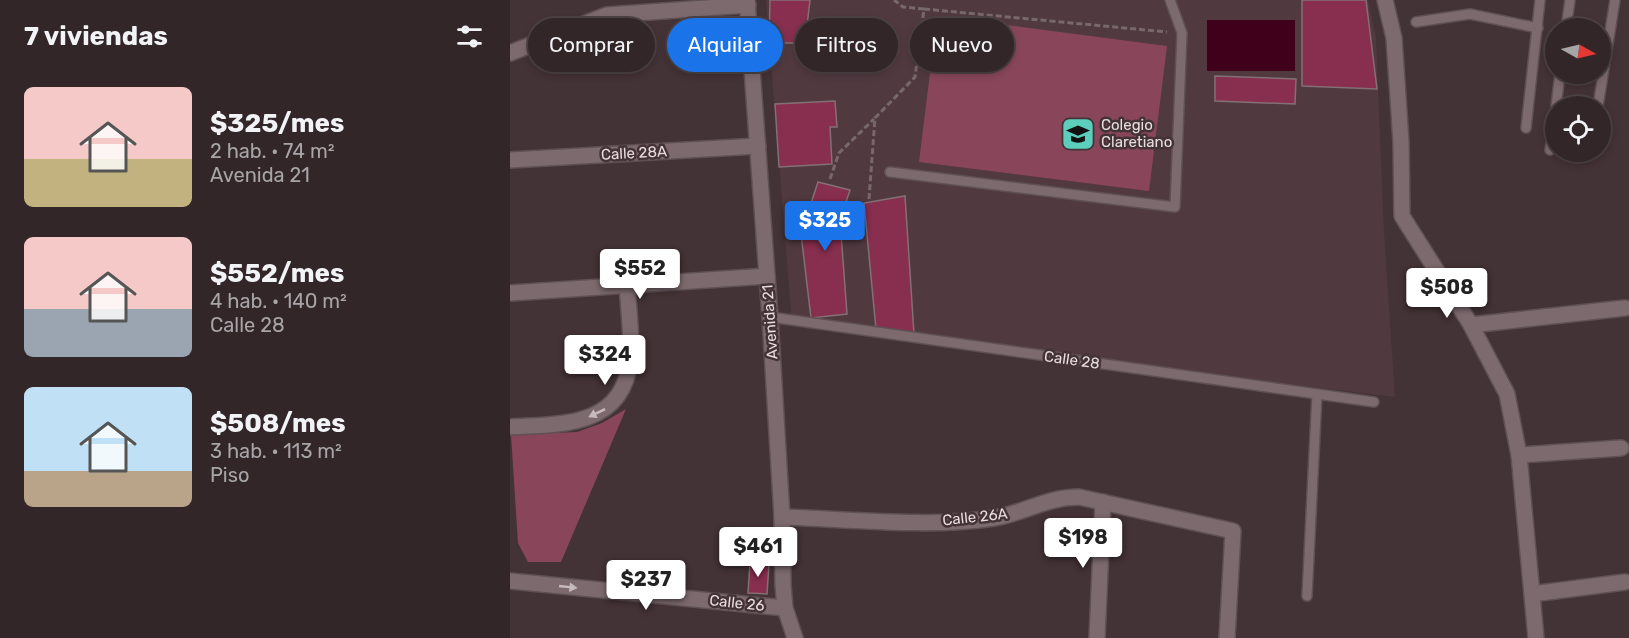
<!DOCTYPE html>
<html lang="es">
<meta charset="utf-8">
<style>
:root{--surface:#322628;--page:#3d3234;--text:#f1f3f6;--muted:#a8a5a8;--line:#4d4345;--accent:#1a73e8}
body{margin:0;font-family:Rubik,sans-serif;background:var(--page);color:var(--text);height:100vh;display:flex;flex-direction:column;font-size:22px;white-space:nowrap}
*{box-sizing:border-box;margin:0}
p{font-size:20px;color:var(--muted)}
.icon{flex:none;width:33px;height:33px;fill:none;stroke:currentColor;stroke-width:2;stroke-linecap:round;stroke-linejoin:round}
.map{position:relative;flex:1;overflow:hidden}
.sheet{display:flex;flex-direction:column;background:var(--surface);width:510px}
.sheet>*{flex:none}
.top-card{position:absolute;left:18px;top:18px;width:570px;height:54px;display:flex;gap:12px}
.needle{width:39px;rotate:98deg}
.buttons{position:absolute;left:1035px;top:18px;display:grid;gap:12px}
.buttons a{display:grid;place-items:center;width:66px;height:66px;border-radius:50%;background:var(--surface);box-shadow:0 3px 9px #0003,0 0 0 2px var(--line);font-size:30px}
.price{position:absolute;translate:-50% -51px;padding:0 14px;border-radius:6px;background:#fff;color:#222;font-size:20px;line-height:39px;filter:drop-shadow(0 2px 3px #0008)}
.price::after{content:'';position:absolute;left:50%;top:36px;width:18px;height:14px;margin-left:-9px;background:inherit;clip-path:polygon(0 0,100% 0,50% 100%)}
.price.on{background:var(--accent);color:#fff}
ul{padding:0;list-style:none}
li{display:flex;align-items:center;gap:18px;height:150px;padding:0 24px}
li span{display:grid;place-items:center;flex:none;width:168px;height:120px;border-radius:9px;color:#555}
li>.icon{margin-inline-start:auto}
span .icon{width:72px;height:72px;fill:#fffc;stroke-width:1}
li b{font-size:26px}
h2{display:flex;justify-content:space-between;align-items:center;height:72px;padding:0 24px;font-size:26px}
.pill{padding:0 21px;border-radius:27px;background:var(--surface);box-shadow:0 3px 9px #0003,0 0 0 2px var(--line);font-size:21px;line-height:54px}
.pill.on{background:var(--accent);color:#fff}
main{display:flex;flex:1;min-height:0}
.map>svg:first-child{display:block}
.built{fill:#513940}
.green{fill:#89465b}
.water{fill:#40001b}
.building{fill:#882e4e;stroke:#837075;stroke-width:1.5}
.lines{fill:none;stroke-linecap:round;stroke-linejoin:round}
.lane-casing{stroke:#5e5054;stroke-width:12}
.street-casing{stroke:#5e5054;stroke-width:18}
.path{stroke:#77686b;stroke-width:3;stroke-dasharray:6 3;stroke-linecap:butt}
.lane{stroke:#7d6a6f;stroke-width:9}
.street{stroke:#7d6a6f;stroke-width:15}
.oneway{fill:#c7babd}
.labels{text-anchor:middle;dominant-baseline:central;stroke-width:5;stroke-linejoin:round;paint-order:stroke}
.poi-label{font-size:15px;fill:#e7dcde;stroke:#433236;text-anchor:start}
.street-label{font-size:15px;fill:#e7dcde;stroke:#433236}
</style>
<main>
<section class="sheet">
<h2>7 viviendas<svg class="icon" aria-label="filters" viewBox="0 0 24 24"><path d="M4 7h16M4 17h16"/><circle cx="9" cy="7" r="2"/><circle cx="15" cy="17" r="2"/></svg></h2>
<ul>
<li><span style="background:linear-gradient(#f6c9c9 60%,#c2b280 0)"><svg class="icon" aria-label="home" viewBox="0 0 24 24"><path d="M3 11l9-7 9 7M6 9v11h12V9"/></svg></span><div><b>$325/mes</b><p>2 hab. · 74 m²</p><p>Avenida 21</p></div></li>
<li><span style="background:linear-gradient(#f6c9c9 60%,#9aa5b1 0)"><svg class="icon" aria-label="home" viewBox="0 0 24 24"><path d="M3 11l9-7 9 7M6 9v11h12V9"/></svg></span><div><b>$552/mes</b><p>4 hab. · 140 m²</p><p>Calle 28</p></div></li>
<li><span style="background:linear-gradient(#bfe0f5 70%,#b9a48a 0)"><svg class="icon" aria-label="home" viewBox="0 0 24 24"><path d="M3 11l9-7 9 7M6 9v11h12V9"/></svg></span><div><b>$508/mes</b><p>3 hab. · 113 m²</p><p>Piso</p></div></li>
</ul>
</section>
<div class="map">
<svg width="1119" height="638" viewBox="0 0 1119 638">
<rect width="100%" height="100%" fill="#433236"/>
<polygon class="built" points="256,0 858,0 866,38 874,231 885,397 282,323"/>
<g class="green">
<polygon points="427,16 657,46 639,191 409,162"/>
<polygon points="116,409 51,562 18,562 8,543 1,435 67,432 92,423"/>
</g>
<rect class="water" x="697" y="20" width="88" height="51"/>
<g class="building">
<polygon points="260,0 300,0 295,43 259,43"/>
<polygon points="792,0 856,0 867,89 792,86"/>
<polygon points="705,76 786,79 785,104 705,101"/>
<polygon points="325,101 327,127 320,127 322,164 269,167 265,104"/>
<polygon points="308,182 340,190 330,220 337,314 301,318 291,234"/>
<polygon points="395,196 404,334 366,329 354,203"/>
<polygon points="240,563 259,564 257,594 238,593"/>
</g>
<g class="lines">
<g class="lane-casing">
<g id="lane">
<polyline points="906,22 960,14 1028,28"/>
<polyline points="1056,28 1060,0"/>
<polyline points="1046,106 1050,74"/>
<polyline points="1088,106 1105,0"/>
<polyline points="1016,128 1030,0"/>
<polyline points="1040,150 1046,109"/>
<polyline points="380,172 665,207 672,33 660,0"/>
<polyline points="260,317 864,402"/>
<polyline points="797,596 807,394"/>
</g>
</g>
<g class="street-casing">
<g id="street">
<polyline points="237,0 260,317 272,517 273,585 275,608 285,638"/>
<polyline points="875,0 884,38 891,142 892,216 961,325 997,394 1009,455 1026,638"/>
<polyline points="0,53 97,15 238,5"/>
<polyline points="0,160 248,146"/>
<polyline points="0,293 257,276"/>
<polyline points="961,325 1115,308"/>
<path d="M 0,427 C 18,426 37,426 55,423 C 136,411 121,346 117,285"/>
<polyline points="1009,455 1111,448"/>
<path d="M 272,517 C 338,519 421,528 484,518 C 515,513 536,497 569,497 L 723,531 L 717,638"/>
<polyline points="0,581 275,608"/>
<polyline points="1022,594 1115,582"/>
<polyline points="587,638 593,502"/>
</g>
</g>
<g class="path">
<polyline points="414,9 657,32"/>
<polyline points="320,179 329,153 364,119"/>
<polyline points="359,199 365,118 405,77 414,9 393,7 384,0"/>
</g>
<use href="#lane" class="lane"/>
<use href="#street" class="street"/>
</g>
<defs><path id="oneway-solid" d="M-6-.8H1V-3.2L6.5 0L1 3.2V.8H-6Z" transform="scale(1.5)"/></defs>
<g class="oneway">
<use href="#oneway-solid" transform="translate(87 413) rotate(154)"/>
<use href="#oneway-solid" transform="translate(58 587) rotate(6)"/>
</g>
<defs>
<g id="school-square" transform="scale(1.725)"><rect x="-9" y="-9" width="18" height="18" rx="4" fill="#5bcebc" stroke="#433236"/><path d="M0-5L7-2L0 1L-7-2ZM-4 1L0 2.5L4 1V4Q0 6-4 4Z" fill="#111"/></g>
</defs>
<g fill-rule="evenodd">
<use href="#school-square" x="568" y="134"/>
</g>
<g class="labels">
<g class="poi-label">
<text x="591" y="125">Colegio<tspan x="591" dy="17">Claretiano</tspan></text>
</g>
<g class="street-label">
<text transform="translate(124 153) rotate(-3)">Calle 28A</text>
<text transform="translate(260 322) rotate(-94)">Avenida 21</text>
<text transform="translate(562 360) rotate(8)">Calle 28</text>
<text transform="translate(465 517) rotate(-6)">Calle 26A</text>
<text transform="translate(227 603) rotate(6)">Calle 26</text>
</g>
</g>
</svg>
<div class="buttons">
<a><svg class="needle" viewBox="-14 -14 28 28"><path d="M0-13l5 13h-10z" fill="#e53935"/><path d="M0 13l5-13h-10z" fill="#a8a5a8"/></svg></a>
<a><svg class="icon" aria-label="locate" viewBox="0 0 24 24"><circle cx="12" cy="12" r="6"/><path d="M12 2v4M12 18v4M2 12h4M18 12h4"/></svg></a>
</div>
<b class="price on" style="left:315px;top:252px">$325</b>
<b class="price" style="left:130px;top:300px">$552</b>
<b class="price" style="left:937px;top:319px">$508</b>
<b class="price" style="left:95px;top:386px">$324</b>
<b class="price" style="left:573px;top:569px">$198</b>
<b class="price" style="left:248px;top:578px">$461</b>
<b class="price" style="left:136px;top:611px">$237</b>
<div class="top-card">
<a class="pill">Comprar</a>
<a class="pill on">Alquilar</a>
<a class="pill">Filtros</a>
<a class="pill">Nuevo</a>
</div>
</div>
</main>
